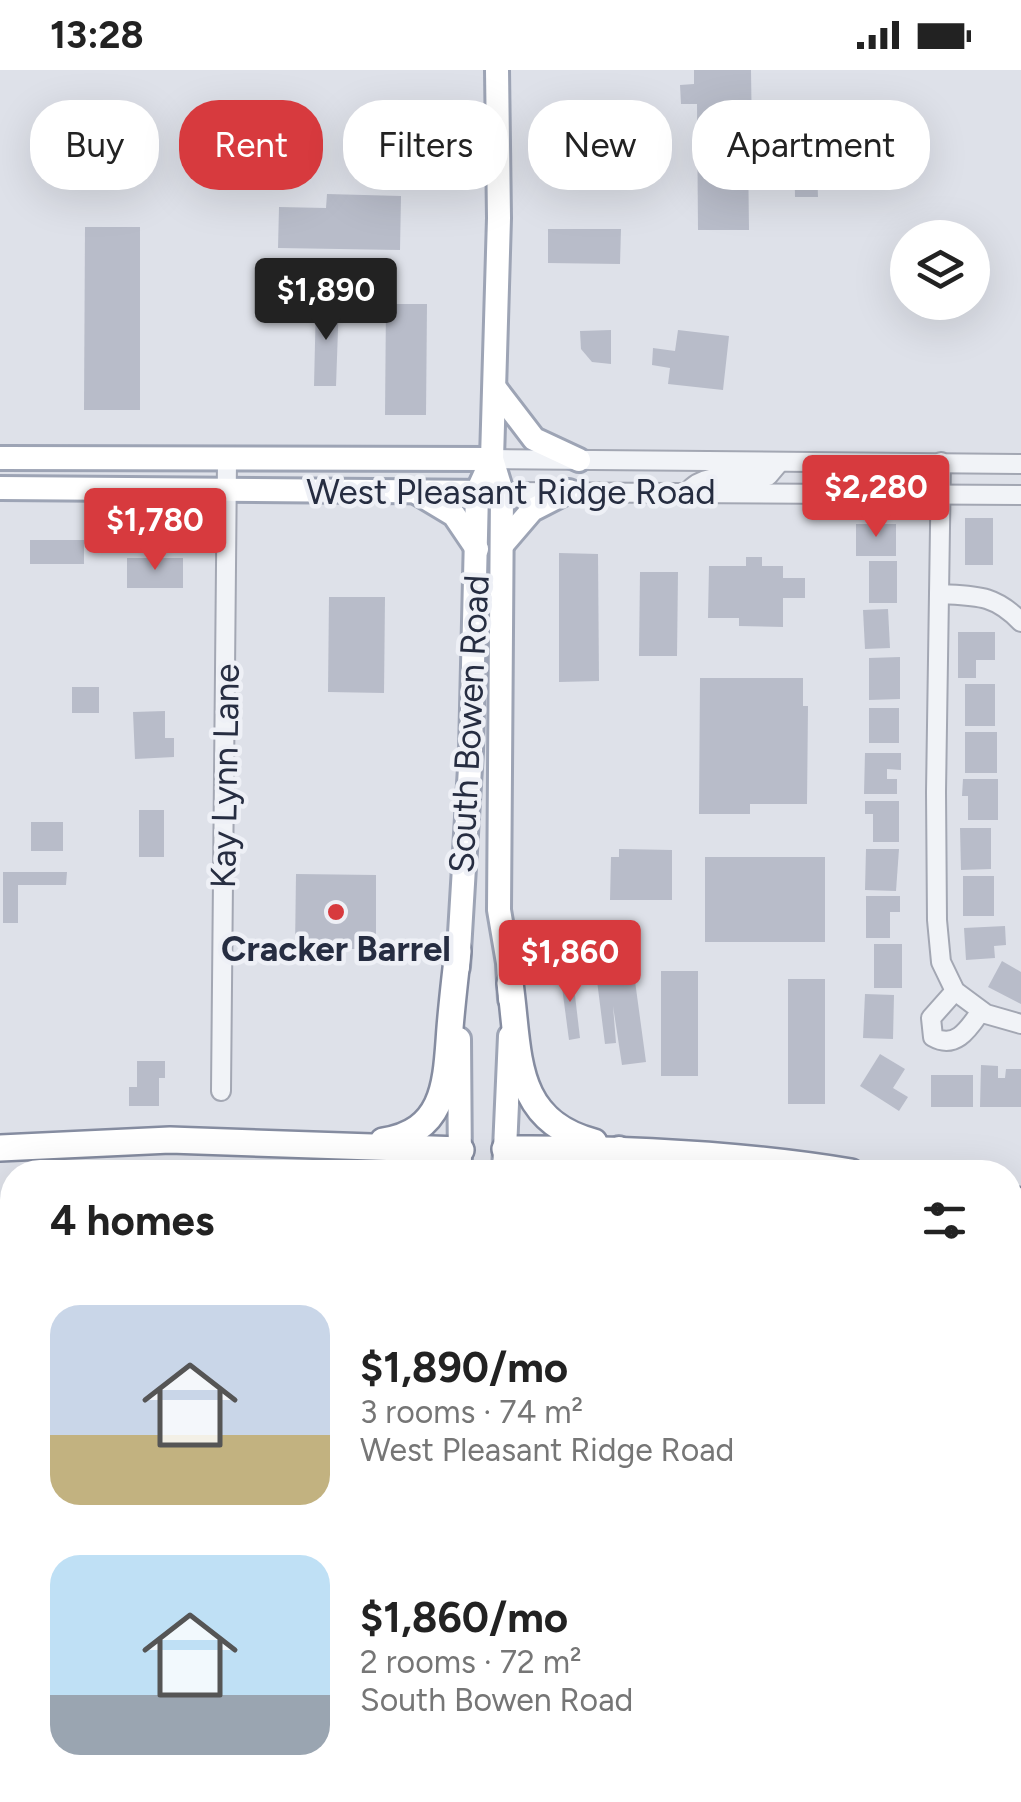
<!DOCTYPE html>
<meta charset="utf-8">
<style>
:root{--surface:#fff;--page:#f2f2f2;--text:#222;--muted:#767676;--accent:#d73a3e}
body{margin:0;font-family:Figtree,sans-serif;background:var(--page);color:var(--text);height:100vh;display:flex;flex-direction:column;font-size:38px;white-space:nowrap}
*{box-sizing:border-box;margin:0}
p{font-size:32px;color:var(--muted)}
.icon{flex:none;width:55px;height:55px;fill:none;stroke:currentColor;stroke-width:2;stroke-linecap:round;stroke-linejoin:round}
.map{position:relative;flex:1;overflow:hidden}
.details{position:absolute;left:0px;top:1090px;width:1022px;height:642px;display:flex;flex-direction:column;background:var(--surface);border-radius:40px 40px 0 0;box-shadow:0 10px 40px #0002}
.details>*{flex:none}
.top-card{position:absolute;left:30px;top:30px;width:962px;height:90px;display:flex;gap:20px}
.controls{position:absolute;left:890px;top:150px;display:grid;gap:20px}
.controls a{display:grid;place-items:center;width:100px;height:100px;border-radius:50%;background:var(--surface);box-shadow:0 10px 40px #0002;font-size:50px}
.price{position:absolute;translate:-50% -85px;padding:0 22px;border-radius:10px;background:var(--accent);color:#fff;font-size:32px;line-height:65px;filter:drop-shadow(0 2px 5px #0008)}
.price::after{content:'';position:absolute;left:50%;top:60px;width:30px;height:22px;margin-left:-15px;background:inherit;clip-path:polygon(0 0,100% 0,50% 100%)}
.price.current{background:#222;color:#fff}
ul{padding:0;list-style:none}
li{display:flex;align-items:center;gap:30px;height:250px;padding:0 50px}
li span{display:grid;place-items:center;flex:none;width:280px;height:200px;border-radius:30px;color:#555}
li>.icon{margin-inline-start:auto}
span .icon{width:120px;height:120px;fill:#fffc;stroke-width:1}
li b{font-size:42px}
h2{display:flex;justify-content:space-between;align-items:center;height:120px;padding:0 50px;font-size:42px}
.chip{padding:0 35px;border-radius:40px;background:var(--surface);box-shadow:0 10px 40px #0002;font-size:35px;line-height:90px}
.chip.current{background:var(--accent);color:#fff}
.status{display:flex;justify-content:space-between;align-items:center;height:70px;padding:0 50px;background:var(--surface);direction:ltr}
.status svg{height:28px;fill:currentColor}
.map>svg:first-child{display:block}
.building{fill:#b8bcc9}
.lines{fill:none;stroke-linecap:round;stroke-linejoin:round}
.minor-casing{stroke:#a3a7b3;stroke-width:22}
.major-casing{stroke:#9da4b5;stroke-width:28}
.highway-casing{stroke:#858ca0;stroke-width:30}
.minor{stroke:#f1f3f7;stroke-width:18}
.major{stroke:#fff;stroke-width:22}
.highway{stroke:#fff;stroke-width:25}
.poi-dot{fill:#d73a3e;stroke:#eef0f6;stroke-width:4}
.labels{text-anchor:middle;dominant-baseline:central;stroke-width:9;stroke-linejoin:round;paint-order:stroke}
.street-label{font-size:35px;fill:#262d41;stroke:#eef0f6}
.poi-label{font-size:35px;font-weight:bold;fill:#262d41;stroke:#eef0f6}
</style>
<div class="status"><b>13:28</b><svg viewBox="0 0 49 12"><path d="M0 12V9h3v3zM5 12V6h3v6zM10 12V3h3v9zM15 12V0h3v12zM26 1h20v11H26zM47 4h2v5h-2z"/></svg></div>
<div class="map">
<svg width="1021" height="1732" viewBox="0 0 1021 1732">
<rect width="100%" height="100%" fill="#dee1e9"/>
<g class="building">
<polygon points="694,0 751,0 752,70 712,70 713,80 748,80 749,160 698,160 697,34 681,34 680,15 694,14"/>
<polygon points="816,68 818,127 795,127 794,69"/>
<polygon points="327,124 401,126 400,180 278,178 279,137 326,138"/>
<polygon points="85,157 140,157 140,340 84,340"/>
<polygon points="548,159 621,159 620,194 548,193"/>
<polygon points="316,231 339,231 336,316 314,316"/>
<polygon points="386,234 427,234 426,345 385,345"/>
<polygon points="611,260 611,294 592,292 581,279 580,261"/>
<polygon points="678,260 729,266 723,320 668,314 670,298 652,295 653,278 675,281"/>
<rect x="965" y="448" width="28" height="47"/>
<rect x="856" y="454" width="40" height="32"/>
<rect x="30" y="470" width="54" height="24"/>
<polygon points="559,483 598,484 599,611 559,612"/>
<polygon points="746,487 762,487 762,496 783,496 783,508 805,508 805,528 783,528 783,557 739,556 739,548 708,548 709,496 746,496"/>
<rect x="127" y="488" width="56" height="30"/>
<rect x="869" y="491" width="28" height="42"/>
<polygon points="640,502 678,502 677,586 639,586"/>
<polygon points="329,527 385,527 384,623 328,622"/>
<polygon points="888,539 890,578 865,579 863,540"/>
<polygon points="958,562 995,562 995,590 976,590 976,608 958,608"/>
<polygon points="900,587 900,629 869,630 869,588"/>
<polygon points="700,608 803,608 803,636 808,636 807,734 750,734 750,744 699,744"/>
<rect x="965" y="614" width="30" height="42"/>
<rect x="72" y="617" width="27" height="26"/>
<rect x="869" y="638" width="30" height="35"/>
<polygon points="165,641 165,668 174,668 174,687 135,689 133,642"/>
<rect x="965" y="662" width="32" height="41"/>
<polygon points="865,683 901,683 901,700 887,699 887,709 897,709 897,724 864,724"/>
<polygon points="963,709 998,709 998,750 968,750 968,726 962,726"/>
<polygon points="865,731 899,731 899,772 873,772 873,744 865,744"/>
<rect x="139" y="740" width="25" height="47"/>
<rect x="31" y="752" width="32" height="29"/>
<polygon points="960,758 991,758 991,799 961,800"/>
<polygon points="619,779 672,780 672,830 610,830 611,787 619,787"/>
<polygon points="866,779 899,779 896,821 865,820"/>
<rect x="705" y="787" width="120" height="85"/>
<polygon points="3,802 67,802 66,815 18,815 18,853 3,853"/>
<polygon points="296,804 376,805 376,879 295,879"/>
<rect x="963" y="806" width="31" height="40"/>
<polygon points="866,826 900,826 900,842 890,842 890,868 866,868"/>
<polygon points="1005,856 1006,875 994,876 995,888 966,890 964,858"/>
<rect x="874" y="874" width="28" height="44"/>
<polygon points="606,886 606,890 620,886 626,890 632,889 646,992 622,995 613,936 616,973 605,974 594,887"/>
<polygon points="1002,891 1021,902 1021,934 988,917"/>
<polygon points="572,900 580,968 569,970 560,902"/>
<rect x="661" y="901" width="37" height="105"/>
<rect x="788" y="909" width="37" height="125"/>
<polygon points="865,924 894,925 893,969 863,968"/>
<polygon points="880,984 905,999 893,1018 908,1027 899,1041 860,1016"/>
<polygon points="137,991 165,991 165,1008 159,1008 159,1036 129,1036 129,1017 137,1017"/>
<polygon points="981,995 998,996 998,1008 1005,1008 1006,999 1021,999 1021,1037 980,1037"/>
<rect x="931" y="1005" width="42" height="32"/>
<rect x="0" y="1380" width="10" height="34"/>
<rect x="20" y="1720" width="36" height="12"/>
<rect x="64" y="1720" width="34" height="12"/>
<rect x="116" y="1720" width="34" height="12"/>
<rect x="157" y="1720" width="35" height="12"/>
<rect x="201" y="1720" width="35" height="12"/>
<rect x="246" y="1720" width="33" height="12"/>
<polygon points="288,1720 323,1720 323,1732 287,1732"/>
<rect x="334" y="1720" width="35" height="12"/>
</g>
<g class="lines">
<g class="minor-casing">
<g id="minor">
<polyline points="492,389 1021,394"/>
<polyline points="941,392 936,722 937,850 941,892 955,921 986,944 1021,954"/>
<polyline points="502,422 1021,425"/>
<path d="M 688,422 C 704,400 743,409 768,406 L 779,393"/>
<path d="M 939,524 C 976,526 994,524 1021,552"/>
<path d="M 955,921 L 931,948 L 933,967 C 956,980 969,958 981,941"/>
<polyline points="221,1021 227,391"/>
<polyline points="0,1440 12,1440"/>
<polyline points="0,1690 12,1690"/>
<polyline points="1010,1690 1021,1697"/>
</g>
</g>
<g class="major-casing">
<g id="major">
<polyline points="497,0 499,148 492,389 502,422 499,840 508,893 510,929"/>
<polyline points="495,318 534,369 579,390"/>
<polyline points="0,388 492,389"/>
<polyline points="0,418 491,422"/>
<polyline points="419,424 454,445 477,479"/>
<polyline points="502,475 532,440 569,421"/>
<polyline points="458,897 471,681 477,422 492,389"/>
<polyline points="459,969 460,1102"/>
<polyline points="504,1102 510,966"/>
<polyline points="579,1102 619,1078"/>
<polyline points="1010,1340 1021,1340"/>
<polyline points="459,1732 459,1720"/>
<polyline points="486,1732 486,1720"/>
</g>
</g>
<g class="highway-casing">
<g id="highway">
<path d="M 510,913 C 520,983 511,1050 594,1072"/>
<path d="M 383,1071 C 447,1061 446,1010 450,958 C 452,933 455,907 458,881"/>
<polyline points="0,1078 170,1070 461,1080"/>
<path d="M 505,1079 C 622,1078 736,1083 851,1102"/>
<polyline points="1010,1129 1021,1131"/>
<polyline points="0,1157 12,1158"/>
<polyline points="1010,1183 1021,1183"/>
<polyline points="0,1229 12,1229"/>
<polyline points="1010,1253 1021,1253"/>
<polyline points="1010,1300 1021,1299"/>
<polyline points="0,1314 12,1314"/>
</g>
</g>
<use href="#minor" class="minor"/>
<use href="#major" class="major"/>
<use href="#highway" class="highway"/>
</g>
<circle class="poi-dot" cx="336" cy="842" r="10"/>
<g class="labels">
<g class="street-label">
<text x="511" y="422">West Pleasant Ridge Road</text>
<text transform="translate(469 654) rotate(-87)">South Bowen Road</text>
<text transform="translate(225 706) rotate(-89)">Kay Lynn Lane</text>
</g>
<g class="poi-label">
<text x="336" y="879">Cracker Barrel</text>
</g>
</g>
</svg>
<div class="controls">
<a><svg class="icon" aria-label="layers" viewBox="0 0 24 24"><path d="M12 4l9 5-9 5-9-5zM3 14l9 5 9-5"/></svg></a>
</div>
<b class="price current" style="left:326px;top:273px">$1,890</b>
<b class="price" style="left:876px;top:470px">$2,280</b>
<b class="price" style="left:155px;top:503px">$1,780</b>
<b class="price" style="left:570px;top:935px">$1,860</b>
<div class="top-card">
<a class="chip">Buy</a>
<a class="chip current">Rent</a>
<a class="chip">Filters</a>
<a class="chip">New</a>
<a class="chip">Apartment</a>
</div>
<section class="details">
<h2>4 homes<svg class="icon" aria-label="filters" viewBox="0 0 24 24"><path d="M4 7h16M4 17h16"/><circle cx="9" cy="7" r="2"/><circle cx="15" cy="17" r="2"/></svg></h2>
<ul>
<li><span style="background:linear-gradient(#c9d6e8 65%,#c2b280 0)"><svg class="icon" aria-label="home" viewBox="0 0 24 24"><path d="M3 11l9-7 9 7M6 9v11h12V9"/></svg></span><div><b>$1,890/mo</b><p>3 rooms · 74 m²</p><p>West Pleasant Ridge Road</p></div></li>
<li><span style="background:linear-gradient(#bfe0f5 70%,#9aa5b1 0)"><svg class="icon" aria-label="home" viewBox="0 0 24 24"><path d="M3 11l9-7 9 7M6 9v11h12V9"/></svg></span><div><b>$1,860/mo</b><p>2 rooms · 72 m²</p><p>South Bowen Road</p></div></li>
</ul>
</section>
</div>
